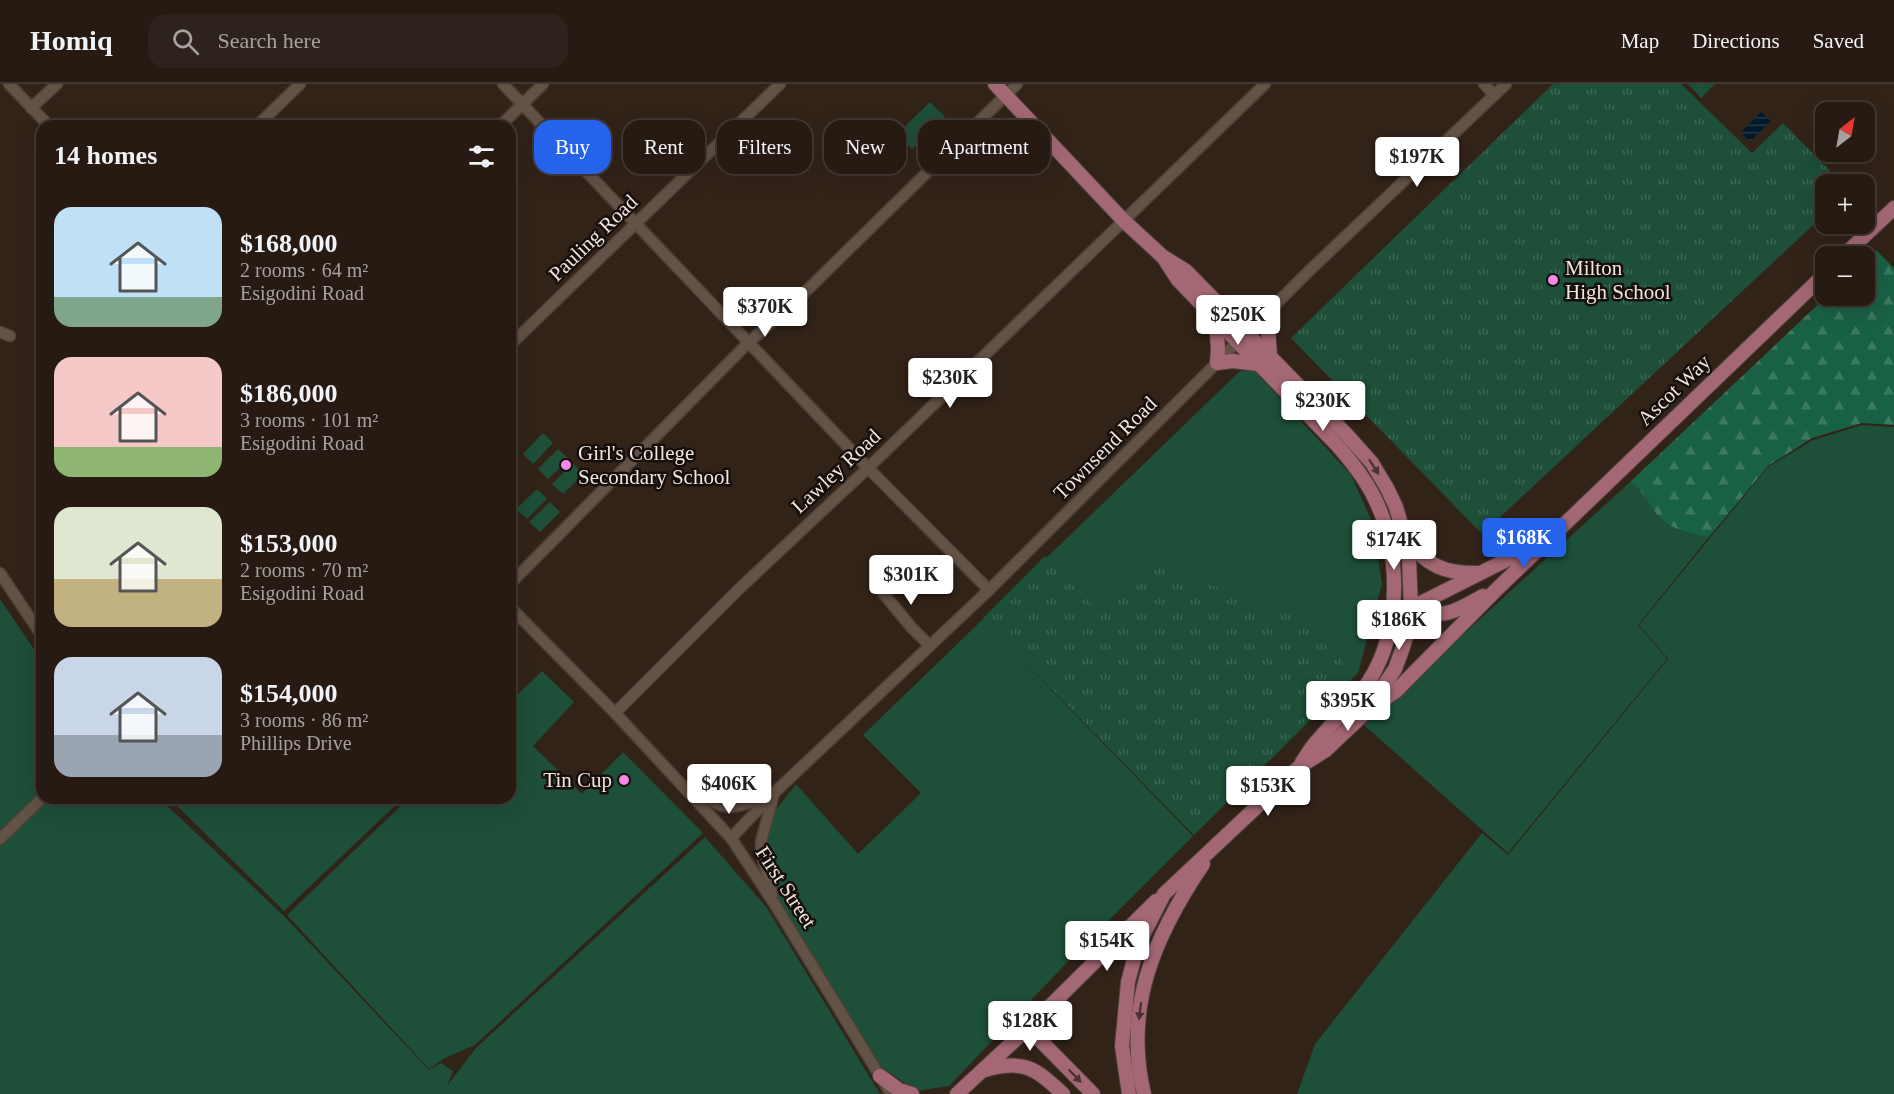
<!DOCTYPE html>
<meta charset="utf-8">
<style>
:root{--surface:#261a13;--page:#2e231c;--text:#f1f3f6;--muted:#a4a1a0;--line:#423833;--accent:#2563eb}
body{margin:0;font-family:"Times New Roman",serif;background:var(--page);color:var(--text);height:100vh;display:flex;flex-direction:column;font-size:22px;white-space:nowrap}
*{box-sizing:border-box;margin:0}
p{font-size:20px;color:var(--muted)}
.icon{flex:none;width:33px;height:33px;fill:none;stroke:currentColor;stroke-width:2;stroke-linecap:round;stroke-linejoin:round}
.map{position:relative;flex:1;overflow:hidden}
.side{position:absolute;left:36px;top:36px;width:480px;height:684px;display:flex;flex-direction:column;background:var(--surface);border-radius:18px;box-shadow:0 6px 24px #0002,0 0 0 2px var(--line)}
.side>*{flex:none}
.banner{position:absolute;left:534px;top:36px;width:570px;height:54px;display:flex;gap:12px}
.needle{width:39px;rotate:31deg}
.tools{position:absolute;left:1815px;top:18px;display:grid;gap:12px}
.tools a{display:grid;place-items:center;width:60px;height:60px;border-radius:12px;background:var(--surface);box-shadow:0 6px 24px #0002,0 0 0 2px var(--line);font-size:30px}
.price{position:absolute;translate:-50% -51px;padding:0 14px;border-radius:6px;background:#fff;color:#222;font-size:20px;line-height:39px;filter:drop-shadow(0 2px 3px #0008)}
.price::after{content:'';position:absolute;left:50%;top:36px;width:18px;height:14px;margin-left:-9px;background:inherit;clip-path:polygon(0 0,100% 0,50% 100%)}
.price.selected{background:var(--accent);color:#fff}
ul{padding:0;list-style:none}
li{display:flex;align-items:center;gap:18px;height:150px;padding:0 18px}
li span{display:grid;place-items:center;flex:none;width:168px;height:120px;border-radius:18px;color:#555}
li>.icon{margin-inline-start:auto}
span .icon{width:72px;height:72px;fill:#fffc;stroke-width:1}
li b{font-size:26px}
h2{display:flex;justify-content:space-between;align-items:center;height:72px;padding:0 18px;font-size:26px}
.chip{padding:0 21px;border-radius:18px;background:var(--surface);box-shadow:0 6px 24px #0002,0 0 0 2px var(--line);font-size:21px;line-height:54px}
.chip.selected{background:var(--accent);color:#fff}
header{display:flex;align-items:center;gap:36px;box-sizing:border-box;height:84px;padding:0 30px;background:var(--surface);border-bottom:2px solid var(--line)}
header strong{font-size:28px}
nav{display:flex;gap:33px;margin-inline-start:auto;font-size:21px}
.search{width:420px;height:54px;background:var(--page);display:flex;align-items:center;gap:15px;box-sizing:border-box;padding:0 21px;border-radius:18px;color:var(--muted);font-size:22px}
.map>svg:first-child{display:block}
.grass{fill:#1d4f39}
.forest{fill:url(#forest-firs)}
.park{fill:url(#park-tufts)}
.water{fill:url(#water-rules)}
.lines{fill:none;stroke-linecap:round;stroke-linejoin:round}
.minor-casing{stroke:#4d4039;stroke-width:13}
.major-casing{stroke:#4d4039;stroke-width:16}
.minor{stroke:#635246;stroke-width:10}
.major{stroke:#a46874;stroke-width:14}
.oneway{fill:#4e3234}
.poi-dot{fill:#f888ea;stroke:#150e0a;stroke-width:2}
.labels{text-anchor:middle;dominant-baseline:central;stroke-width:5;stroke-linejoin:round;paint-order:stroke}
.street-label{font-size:21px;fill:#f0e5df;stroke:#150e0a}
.poi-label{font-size:21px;fill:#f0e5df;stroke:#150e0a;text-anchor:start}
</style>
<header>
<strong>Homiq</strong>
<div class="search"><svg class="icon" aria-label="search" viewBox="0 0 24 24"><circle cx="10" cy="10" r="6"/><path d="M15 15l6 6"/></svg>Search here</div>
<nav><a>Map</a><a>Directions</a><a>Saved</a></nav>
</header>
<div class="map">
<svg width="1894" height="1010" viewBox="0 0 1894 1010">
<defs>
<pattern id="forest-firs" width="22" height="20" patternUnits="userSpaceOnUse" patternTransform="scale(1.5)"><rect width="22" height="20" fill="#196144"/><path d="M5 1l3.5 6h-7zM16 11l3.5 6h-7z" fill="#3b785f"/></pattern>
<pattern id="park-tufts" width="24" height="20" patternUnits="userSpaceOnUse" patternTransform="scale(1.5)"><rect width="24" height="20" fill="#1d4f39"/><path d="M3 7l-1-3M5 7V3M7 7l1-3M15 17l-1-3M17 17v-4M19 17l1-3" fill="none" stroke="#3e6855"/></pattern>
<pattern id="water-rules" width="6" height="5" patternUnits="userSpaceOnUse" patternTransform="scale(1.5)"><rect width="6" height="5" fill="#00192b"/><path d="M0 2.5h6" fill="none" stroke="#263a49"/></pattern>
</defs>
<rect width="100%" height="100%" fill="#322319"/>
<g class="grass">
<polygon points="1688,0 1715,0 1701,14"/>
<polygon points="930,18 945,33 912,65 897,50"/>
<polygon points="1253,285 1351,391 1373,440 1382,500 1358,589 1194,751 1002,555 1193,752 1078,867 949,1002 916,1007 880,982 777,813 767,781 763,759 776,726 796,700 858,770 921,709 863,651 1240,287"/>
<polygon points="1862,341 1894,343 1894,1010 1297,1010 1315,960 1482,749 1508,771 1668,575 1639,541 1768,383 1813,356"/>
<polygon points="543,349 553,359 533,380 523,370"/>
<polygon points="558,365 569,375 548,395 538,385"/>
<polygon points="573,379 583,390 563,410 552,400"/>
<path d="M 1630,398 C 1645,408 1652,428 1664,438 C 1672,444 1698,453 1709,453 L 1638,541 L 1667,575 L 1508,769 L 1364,641 Z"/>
<polygon points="537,405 547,415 527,435 516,425"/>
<polygon points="550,418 560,428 540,448 529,438"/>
<polygon points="0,515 42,577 42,714 159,714 285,833 429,986 441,979 453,987 447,1002 476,964 705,753 767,824 880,1010 0,1010"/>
<polygon points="542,587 574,618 533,662 582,710 623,668 703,749 475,961 445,974 429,985 287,831 409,714 510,714 510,618"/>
<polygon points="169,714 403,714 284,827"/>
</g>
<path class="forest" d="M 1876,166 L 1894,184 L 1894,341 L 1862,339 L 1812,354 L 1768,382 L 1709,453 C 1698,453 1672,444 1664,438 C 1652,428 1645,408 1630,398 L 1827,212 L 1864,212 L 1865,176 Z"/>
<g class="park">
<polygon points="1553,0 1681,0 1752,69 1783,39 1843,100 1826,100 1825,130 1482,450 1291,254"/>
<polygon points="1045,472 1098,526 1145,477 1304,535 1333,552 1348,593 1194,751 983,534"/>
</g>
<polygon class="water" points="1761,28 1771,37 1750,58 1741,48"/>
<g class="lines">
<g class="minor-casing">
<g id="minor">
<polyline points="9,0 49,42"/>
<polyline points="503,0 868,384 989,506"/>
<polyline points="1484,0 1494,11"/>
<polyline points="31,24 57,0"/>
<polyline points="257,42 300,0"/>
<polyline points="500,42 543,0"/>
<polyline points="0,248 10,252"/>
<polyline points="510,261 780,0"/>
<polyline points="901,480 882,504 883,509 912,544 930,562"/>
<polyline points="0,489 42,552"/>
<polyline points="510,500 749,258 793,220 1017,0"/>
<polyline points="510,523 615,629 731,754 774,819 891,1010"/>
<polyline points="615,629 739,505 868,384 1265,0"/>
<path d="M 687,703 C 727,726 725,729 769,711"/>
<polyline points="731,754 774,709 989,506 1309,187 1506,0"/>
<polyline points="0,755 42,714"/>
<polyline points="772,811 761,767 761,758 774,709"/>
</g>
</g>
<g class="major-casing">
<g id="major">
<polyline points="995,0 1124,137 1162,172 1186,187 1347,351 1372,379 1387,404 1396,423 1403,447 1409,475 1411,524 1408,547 1402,566 1395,585 1366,628 1326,666 1299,683 1164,810 1144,849 1134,875 1128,898 1122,962 1129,1010"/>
<polyline points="1843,172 1894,124"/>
<path d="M 1165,176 L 1178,196 L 1337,361 C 1351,377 1364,393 1374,413 C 1401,467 1402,545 1369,597 C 1354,620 1335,636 1318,656 C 1312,662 1307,671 1302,678"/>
<polyline points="1226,227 1245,231 1267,230 1270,272"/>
<polyline points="1216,236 1218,265 1217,279 1233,277 1258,280"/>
<path d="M 1407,454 C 1425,482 1446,490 1479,489"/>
<path d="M 1411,524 C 1447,535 1452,529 1483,512"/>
<polyline points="1408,530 1411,524 1538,460"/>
<polyline points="1375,622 1396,607 1496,506 1826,189"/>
<polyline points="1028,944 1093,1010"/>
<path d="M 985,986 C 1024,975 1035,984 1063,1010"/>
<polyline points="880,992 899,1006 912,1010"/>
<polyline points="957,1010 1028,944 1156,817"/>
<path d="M 1144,1010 C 1123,923 1155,851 1203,780"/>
</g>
</g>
<use href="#minor" class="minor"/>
<use href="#major" class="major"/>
</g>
<defs><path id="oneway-solid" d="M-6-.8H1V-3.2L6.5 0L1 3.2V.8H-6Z" transform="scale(1.5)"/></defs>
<g class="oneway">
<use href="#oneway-solid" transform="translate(1374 383) rotate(57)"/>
<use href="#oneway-solid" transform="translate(1140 927) rotate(97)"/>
<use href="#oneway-solid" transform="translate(1075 992) rotate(46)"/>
</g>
<g class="poi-dot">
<circle cx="1553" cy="196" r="6"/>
<circle cx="566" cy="381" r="6"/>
<circle cx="624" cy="696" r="6"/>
</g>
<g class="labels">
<g class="street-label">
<text transform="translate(593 154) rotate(-44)">Pauling Road</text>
<text transform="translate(1674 306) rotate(-44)">Ascot Way</text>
<text transform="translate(1105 364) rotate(-45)">Townsend Road</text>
<text transform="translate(836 387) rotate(-43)">Lawley Road</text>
<text transform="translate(786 803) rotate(57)">First Street</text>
</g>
<g class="poi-label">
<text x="1565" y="184">Milton<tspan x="1565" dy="24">High School</tspan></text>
<text x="578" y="369">Girl's College<tspan x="578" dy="24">Secondary School</tspan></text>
<text x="612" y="696" text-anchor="end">Tin Cup</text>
</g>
</g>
</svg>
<div class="tools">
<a><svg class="needle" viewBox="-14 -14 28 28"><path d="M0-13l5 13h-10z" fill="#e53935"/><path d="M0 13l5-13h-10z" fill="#a4a1a0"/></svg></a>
<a>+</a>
<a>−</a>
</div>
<b class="price" style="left:1417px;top:104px">$197K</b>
<b class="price" style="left:765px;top:254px">$370K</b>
<b class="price" style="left:1238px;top:262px">$250K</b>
<b class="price" style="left:950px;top:325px">$230K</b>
<b class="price" style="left:1323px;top:348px">$230K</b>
<b class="price selected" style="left:1524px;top:485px">$168K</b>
<b class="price" style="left:1394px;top:487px">$174K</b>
<b class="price" style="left:911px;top:522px">$301K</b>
<b class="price" style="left:1399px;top:567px">$186K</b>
<b class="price" style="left:1348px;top:648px">$395K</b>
<b class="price" style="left:729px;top:731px">$406K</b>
<b class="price" style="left:1268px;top:733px">$153K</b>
<b class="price" style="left:1107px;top:888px">$154K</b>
<b class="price" style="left:1030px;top:968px">$128K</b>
<div class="banner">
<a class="chip selected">Buy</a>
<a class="chip">Rent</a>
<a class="chip">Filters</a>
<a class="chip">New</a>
<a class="chip">Apartment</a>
</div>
<section class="side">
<h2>14 homes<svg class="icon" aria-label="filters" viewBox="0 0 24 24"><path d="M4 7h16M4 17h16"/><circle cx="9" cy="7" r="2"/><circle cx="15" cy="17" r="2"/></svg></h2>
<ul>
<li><span style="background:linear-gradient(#bfe0f5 75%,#7fa58c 0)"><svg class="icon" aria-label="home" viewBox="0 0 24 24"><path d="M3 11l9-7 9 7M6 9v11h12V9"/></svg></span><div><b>$168,000</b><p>2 rooms · 64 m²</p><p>Esigodini Road</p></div></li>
<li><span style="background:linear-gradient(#f6c9c9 75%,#8fb573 0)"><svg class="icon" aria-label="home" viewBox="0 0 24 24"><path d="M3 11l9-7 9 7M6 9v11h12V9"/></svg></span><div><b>$186,000</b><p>3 rooms · 101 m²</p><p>Esigodini Road</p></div></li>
<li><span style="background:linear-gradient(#dfe7d0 60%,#c2b280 0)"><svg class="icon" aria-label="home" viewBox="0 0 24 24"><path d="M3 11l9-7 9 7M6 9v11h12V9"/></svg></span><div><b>$153,000</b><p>2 rooms · 70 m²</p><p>Esigodini Road</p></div></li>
<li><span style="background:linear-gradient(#c9d6e8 65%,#9aa5b1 0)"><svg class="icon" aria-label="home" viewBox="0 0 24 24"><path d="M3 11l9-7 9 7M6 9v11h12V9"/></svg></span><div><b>$154,000</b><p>3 rooms · 86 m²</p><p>Phillips Drive</p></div></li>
</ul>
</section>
</div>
